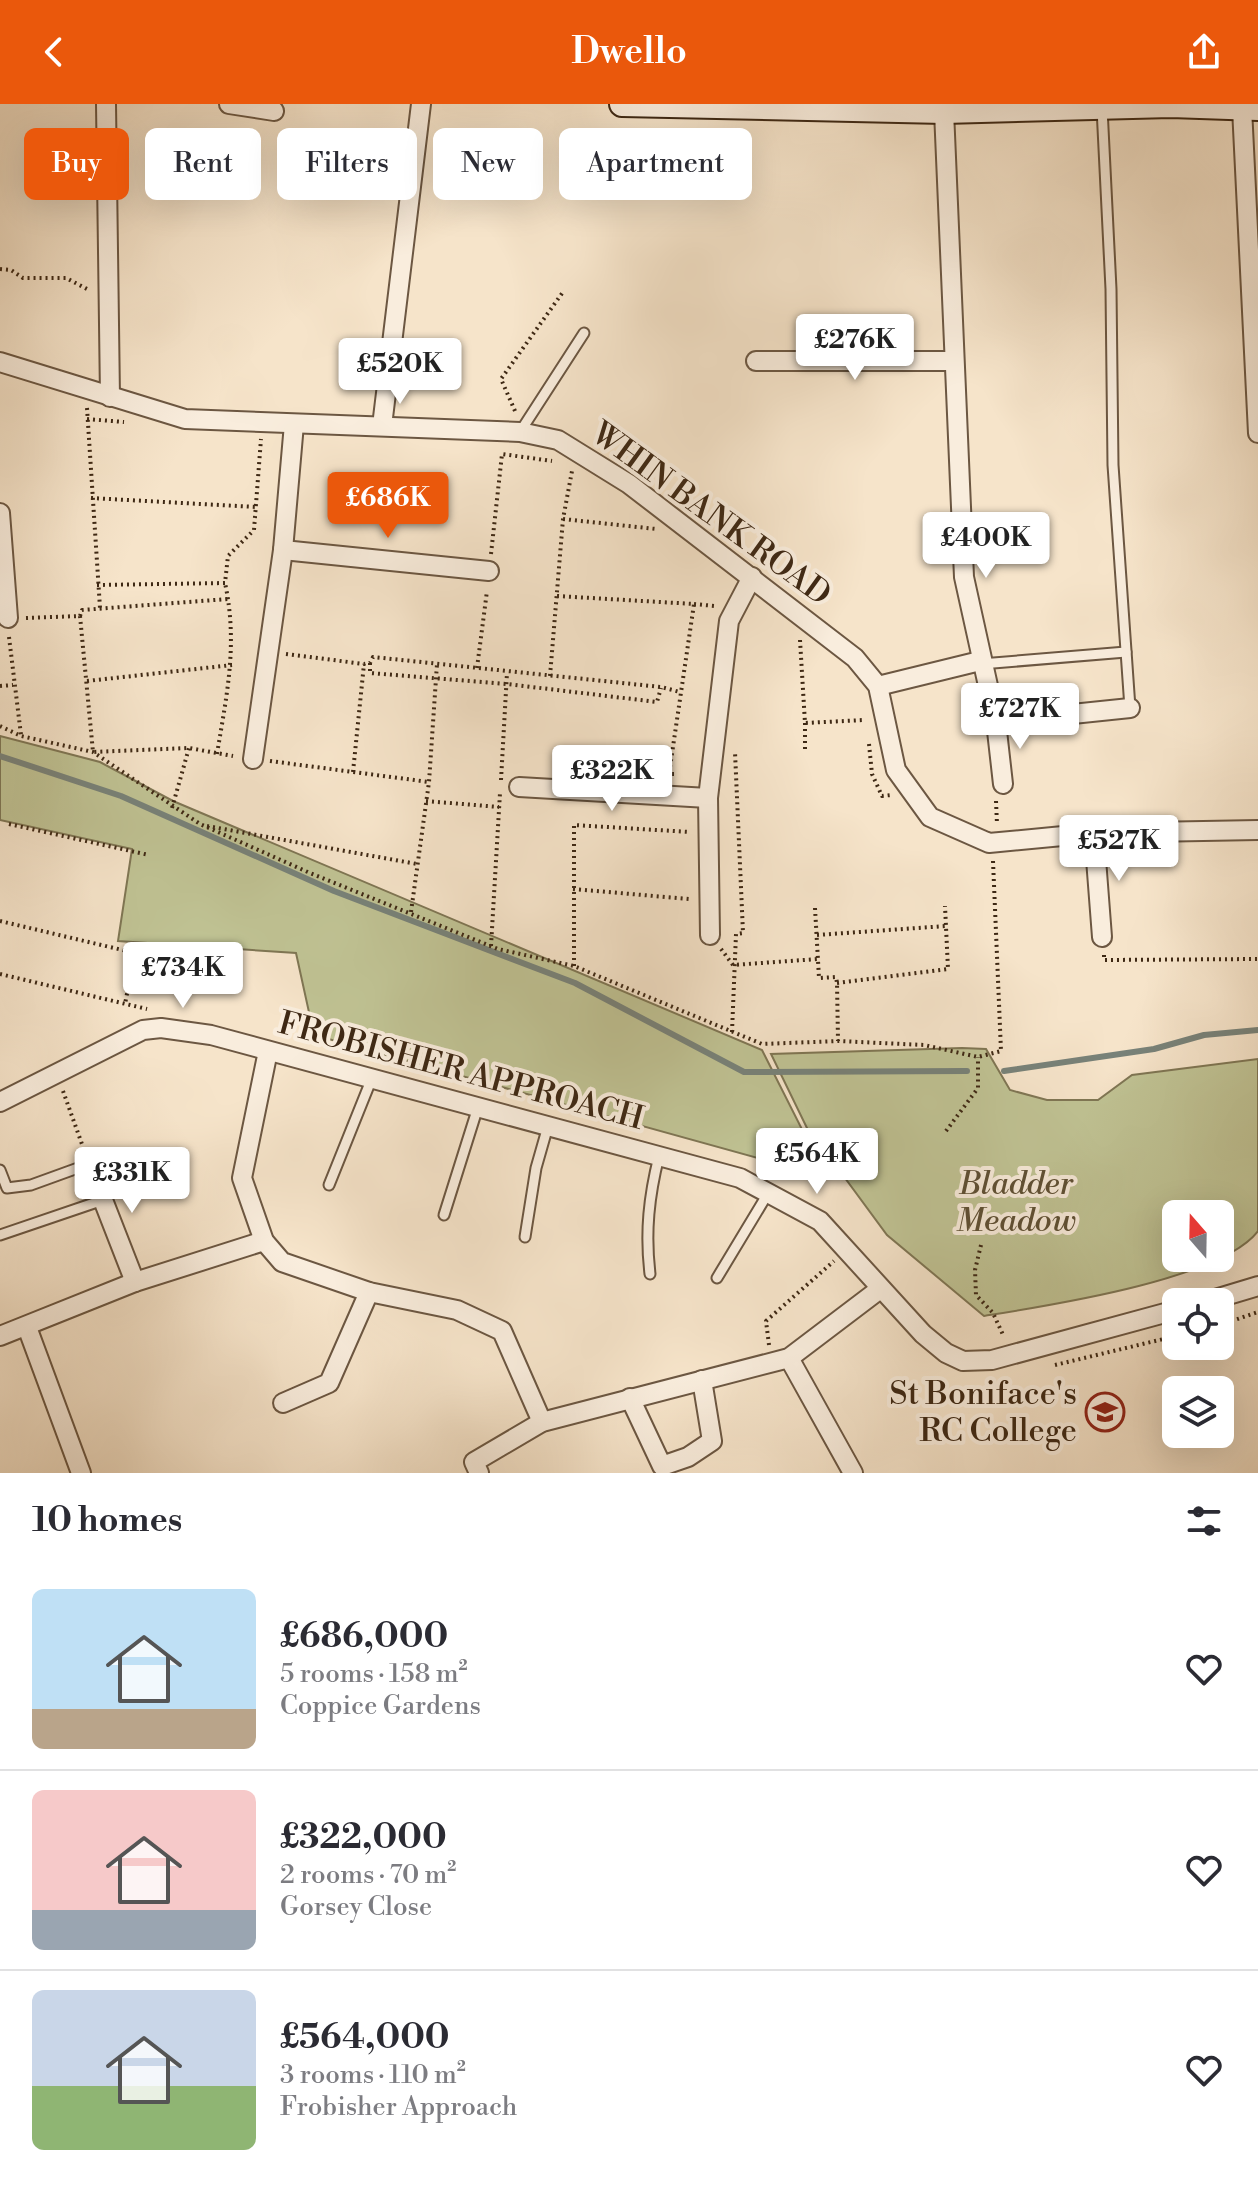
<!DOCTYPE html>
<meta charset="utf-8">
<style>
:root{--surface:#fff;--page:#f7f7f7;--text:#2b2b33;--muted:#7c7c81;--line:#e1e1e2;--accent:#ea580c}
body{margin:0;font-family:"Libre Bodoni",serif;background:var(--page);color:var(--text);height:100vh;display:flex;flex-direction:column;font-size:30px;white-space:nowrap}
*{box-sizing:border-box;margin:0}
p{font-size:26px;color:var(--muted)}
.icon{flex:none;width:44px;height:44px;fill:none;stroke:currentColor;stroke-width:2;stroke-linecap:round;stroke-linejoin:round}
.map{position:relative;height:1369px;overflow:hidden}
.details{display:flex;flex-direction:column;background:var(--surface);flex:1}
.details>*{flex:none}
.top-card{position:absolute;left:24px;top:24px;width:800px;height:72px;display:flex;gap:16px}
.needle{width:52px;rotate:340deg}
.fabs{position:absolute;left:1162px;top:1096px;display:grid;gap:16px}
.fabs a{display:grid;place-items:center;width:72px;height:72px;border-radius:12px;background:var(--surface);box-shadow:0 8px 32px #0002;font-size:40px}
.price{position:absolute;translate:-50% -68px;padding:0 18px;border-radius:8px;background:#fff;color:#222;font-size:26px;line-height:52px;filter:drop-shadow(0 2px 4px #0008)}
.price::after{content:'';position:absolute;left:50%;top:48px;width:24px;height:18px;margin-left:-12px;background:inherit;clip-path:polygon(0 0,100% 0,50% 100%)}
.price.active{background:var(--accent);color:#fff}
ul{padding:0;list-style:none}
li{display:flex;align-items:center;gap:24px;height:200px;padding:0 32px}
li+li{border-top:2px solid var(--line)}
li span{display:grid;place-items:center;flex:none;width:224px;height:160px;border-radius:12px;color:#555}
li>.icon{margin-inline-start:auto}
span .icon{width:96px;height:96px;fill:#fffc;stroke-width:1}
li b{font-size:34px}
h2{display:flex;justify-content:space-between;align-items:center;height:96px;padding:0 32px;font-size:34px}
.tag{padding:0 28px;border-radius:12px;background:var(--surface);box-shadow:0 8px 32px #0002;font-size:28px;line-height:72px}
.tag.active{background:var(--accent);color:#fff}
header{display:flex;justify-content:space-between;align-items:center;height:104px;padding:0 32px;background:var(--accent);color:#fff;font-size:36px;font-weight:600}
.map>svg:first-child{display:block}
.green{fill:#c0c394;stroke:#7f7654;stroke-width:2;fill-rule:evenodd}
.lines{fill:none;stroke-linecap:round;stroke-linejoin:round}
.stream{stroke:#788279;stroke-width:6}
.service-casing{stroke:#6c5742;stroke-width:13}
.minor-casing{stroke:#6c5742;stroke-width:22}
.secondary-casing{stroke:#3e2814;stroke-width:28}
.path{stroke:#3e2814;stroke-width:4;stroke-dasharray:2 4;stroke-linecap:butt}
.service{stroke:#f9eddd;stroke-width:9}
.minor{stroke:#f9eddd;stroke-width:18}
.secondary{stroke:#f9eddd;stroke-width:24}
.labels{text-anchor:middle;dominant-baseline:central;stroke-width:8;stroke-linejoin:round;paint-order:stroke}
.street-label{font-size:32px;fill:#3e2814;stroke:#f9eddd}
.park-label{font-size:32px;font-style:italic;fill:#5e4f34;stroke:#f9eddd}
.poi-label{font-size:32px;fill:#3e2814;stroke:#f9eddd;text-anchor:end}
</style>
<header><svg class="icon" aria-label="back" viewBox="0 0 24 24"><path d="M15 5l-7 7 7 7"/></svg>Dwello<svg class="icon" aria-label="share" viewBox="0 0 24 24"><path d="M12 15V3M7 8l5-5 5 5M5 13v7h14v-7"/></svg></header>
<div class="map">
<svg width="1258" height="1369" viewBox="0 0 1258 1369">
<rect width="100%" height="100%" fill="#f6e4ca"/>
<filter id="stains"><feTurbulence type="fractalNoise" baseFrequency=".0025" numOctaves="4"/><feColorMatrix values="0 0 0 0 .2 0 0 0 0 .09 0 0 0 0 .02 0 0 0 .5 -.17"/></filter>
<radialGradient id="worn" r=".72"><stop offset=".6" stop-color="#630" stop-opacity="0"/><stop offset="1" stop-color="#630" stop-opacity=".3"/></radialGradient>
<g class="green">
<polygon points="0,632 100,658 173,697 762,946 826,1073 314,931 296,849 118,837 132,745 0,716"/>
<path d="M 962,944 L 986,945 L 1010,986 L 1047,996 L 1098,996 L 1132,971 L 1258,955 L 1258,1127 C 1221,1176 1046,1202 984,1212 L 887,1131 L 842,1070 L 823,1057 L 771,950 ZM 1220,1110 L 1220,1154 L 1176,1154 L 1176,1110 Z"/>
</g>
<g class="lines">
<g class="stream">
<polyline points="0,652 121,692 334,787 575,879 744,968 967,967"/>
<polyline points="1004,967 1154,945 1204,931 1258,926"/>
</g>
<g class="service-casing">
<g id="service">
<polyline points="1102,4 1111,185 1113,361 1130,604"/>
<polyline points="520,328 584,229"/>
<polyline points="981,560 1126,548"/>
<polyline points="0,1066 7,1084 31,1081 89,1060"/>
<polyline points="329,1081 372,974"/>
<polyline points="444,1111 478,1003"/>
<polyline points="0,1131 103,1096"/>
<polyline points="525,1133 536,1064 548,1022"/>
<path d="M 650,1170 C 645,1128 649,1092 659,1052"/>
<polyline points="717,1174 767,1091"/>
</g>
</g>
<g class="minor-casing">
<g id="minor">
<polyline points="106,0 110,293"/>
<polyline points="229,0 274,7"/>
<polyline points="1242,4 1258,329"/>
<polyline points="944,7 964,473 996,618 1003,680"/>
<polyline points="756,257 953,257"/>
<polyline points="0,258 185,315 520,328 558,336 629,380 855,554 878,582 896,666 930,713 989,739 1094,729 1258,726"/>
<polyline points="382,322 421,0"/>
<polyline points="0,409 8,514"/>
<polyline points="283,446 489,467"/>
<polyline points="878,582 980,557"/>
<polyline points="996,618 1130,604"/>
<polyline points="253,655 283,446 294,320"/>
<polyline points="519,683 708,694"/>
<polyline points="1094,729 1102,833"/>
<polyline points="710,831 708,694 729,517 752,473"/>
<polyline points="268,947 242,1074 264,1137 282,1158 369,1188 457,1206 502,1227 542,1318"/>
<polyline points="0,998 143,926 161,924 211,931 740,1074 820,1117 923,1230 946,1249 963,1257 992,1256 1176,1206"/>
<polyline points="89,1060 135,1178"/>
<polyline points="1205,1198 1258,1182"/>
<polyline points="27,1223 81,1369"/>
<polyline points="0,1232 135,1178 264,1137"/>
<polyline points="789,1254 853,1369"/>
<polyline points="630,1294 662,1362 688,1353 712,1337 702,1276"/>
<polyline points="283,1299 329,1279 369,1188"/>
<polyline points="479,1369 474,1358 542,1318 789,1254 880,1185"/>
</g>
</g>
<g class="secondary-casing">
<polyline id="secondary" points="622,0 944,7 1171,1 1258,4"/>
</g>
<g class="path">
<polyline points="0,165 11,166 23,174 66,174 89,186"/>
<polyline points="87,304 100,504"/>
<polyline points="515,307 501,275 563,188"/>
<polyline points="87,315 124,318"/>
<polyline points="91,394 256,403"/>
<polyline points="563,415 656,425"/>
<polyline points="491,450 502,350 552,357"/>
<polyline points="97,481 225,479 228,452 254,426 261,335"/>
<polyline points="557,492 694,500 669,670 674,670"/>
<polyline points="694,500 715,502"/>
<polyline points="80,512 82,506 228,495"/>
<polyline points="26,514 80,512 93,648 189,644 233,652"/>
<polyline points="9,533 21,631"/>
<polyline points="800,536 805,619 864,616"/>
<polyline points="286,550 364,560 370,559 373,553 661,583 680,588"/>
<polyline points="370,559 370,569 507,580 657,598 661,584"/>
<polyline points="477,564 487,487"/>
<polyline points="550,572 563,415 572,367"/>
<polyline points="87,577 232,561"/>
<polyline points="0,582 13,581"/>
<polyline points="805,619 805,645"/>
<polyline points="0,622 21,632 93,648 200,720 310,769 498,845 574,862 762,940 838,937 924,941 978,953 1001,947 993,757"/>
<polyline points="869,640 872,670 882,692 891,691"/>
<path d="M 217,650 C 227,589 238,540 225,479"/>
<polyline points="270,657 429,678"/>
<polyline points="353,668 364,560"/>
<polyline points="501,676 507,569"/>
<polyline points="426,697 499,703"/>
<polyline points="996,697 997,720"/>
<polyline points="172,704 189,644"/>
<polyline points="9,720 149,751"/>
<polyline points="207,722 417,760"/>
<polyline points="573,785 689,795"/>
<polyline points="815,804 819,874 836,873 837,879 838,937"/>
<polyline points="411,808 429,678 437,560"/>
<polyline points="0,817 135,849 125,900"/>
<polyline points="817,831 946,822"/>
<polyline points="491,842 500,689"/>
<polyline points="721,845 733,861 818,855"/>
<polyline points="1104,851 1104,856 1258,855"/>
<polyline points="574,862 574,721 690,728"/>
<polyline points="0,870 147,905"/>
<polyline points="837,879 948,865 945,802"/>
<polyline points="732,928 736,830 743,829 735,648"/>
<polyline points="63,987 83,1043"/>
<polyline points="946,1027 978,984 978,953"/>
<polyline points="981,1141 975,1166 976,1191 993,1209 1004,1233"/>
<polyline points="1220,1221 1258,1208"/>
<polyline points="769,1241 766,1217 834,1157"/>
<polyline points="1055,1261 1176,1232"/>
</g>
<use href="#service" class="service"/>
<use href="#minor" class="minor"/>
<use href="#secondary" class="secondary"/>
</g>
<defs>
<g id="school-ring" transform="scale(2)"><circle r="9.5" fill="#f9eddd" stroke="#8f2418" stroke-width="1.5"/><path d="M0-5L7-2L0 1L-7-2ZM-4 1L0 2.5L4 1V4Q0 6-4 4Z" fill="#8f2418"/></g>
</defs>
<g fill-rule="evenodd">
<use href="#school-ring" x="1105" y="1308"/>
</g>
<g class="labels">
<g class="street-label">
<text transform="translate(711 410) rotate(36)">WHIN BANK ROAD</text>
<text transform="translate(461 967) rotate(15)">FROBISHER APPROACH</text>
</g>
<g class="park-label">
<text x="1016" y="1080">Bladder<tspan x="1016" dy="37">Meadow</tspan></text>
</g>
<g class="poi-label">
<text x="1077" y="1290">St Boniface's<tspan x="1077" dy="37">RC College</tspan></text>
</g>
</g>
<rect width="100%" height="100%" filter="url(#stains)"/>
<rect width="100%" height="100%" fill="url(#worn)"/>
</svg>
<div class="fabs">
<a><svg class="needle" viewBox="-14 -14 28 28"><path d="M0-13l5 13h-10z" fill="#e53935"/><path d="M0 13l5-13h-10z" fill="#7c7c81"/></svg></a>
<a><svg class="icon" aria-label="locate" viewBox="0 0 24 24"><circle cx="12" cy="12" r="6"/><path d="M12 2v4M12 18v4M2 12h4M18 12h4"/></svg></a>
<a><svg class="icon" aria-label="layers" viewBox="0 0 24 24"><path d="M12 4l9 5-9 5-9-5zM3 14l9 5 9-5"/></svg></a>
</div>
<b class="price" style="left:855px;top:278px">£276K</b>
<b class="price" style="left:400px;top:302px">£520K</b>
<b class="price active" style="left:388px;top:436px">£686K</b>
<b class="price" style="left:986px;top:476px">£400K</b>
<b class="price" style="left:1020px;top:647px">£727K</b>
<b class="price" style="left:612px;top:709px">£322K</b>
<b class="price" style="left:1119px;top:779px">£527K</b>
<b class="price" style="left:183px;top:906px">£734K</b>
<b class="price" style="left:817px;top:1092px">£564K</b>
<b class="price" style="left:132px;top:1111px">£331K</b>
<div class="top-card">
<a class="tag active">Buy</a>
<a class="tag">Rent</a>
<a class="tag">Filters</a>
<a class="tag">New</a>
<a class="tag">Apartment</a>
</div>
</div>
<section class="details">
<h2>10 homes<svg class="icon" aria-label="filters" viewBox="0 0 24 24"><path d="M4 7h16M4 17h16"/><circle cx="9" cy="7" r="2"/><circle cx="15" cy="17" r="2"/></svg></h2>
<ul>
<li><span style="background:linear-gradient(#bfe0f5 75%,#b9a48a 0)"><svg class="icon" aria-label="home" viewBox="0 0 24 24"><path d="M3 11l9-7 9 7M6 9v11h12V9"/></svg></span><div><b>£686,000</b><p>5 rooms · 158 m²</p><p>Coppice Gardens</p></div><svg class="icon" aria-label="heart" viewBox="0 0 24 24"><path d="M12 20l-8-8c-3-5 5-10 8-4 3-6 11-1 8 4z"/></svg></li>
<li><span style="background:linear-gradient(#f6c9c9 75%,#9aa5b1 0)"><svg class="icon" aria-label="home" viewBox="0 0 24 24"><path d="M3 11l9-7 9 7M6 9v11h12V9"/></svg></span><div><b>£322,000</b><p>2 rooms · 70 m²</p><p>Gorsey Close</p></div><svg class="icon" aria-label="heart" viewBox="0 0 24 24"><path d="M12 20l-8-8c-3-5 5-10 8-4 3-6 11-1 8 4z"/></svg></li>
<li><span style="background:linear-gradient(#c9d6e8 60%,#8fb573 0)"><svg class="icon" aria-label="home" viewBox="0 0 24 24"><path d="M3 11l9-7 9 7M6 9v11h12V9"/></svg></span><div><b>£564,000</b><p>3 rooms · 110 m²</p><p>Frobisher Approach</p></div><svg class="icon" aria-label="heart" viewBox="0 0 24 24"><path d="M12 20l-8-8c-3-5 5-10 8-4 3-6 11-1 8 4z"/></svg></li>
</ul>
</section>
